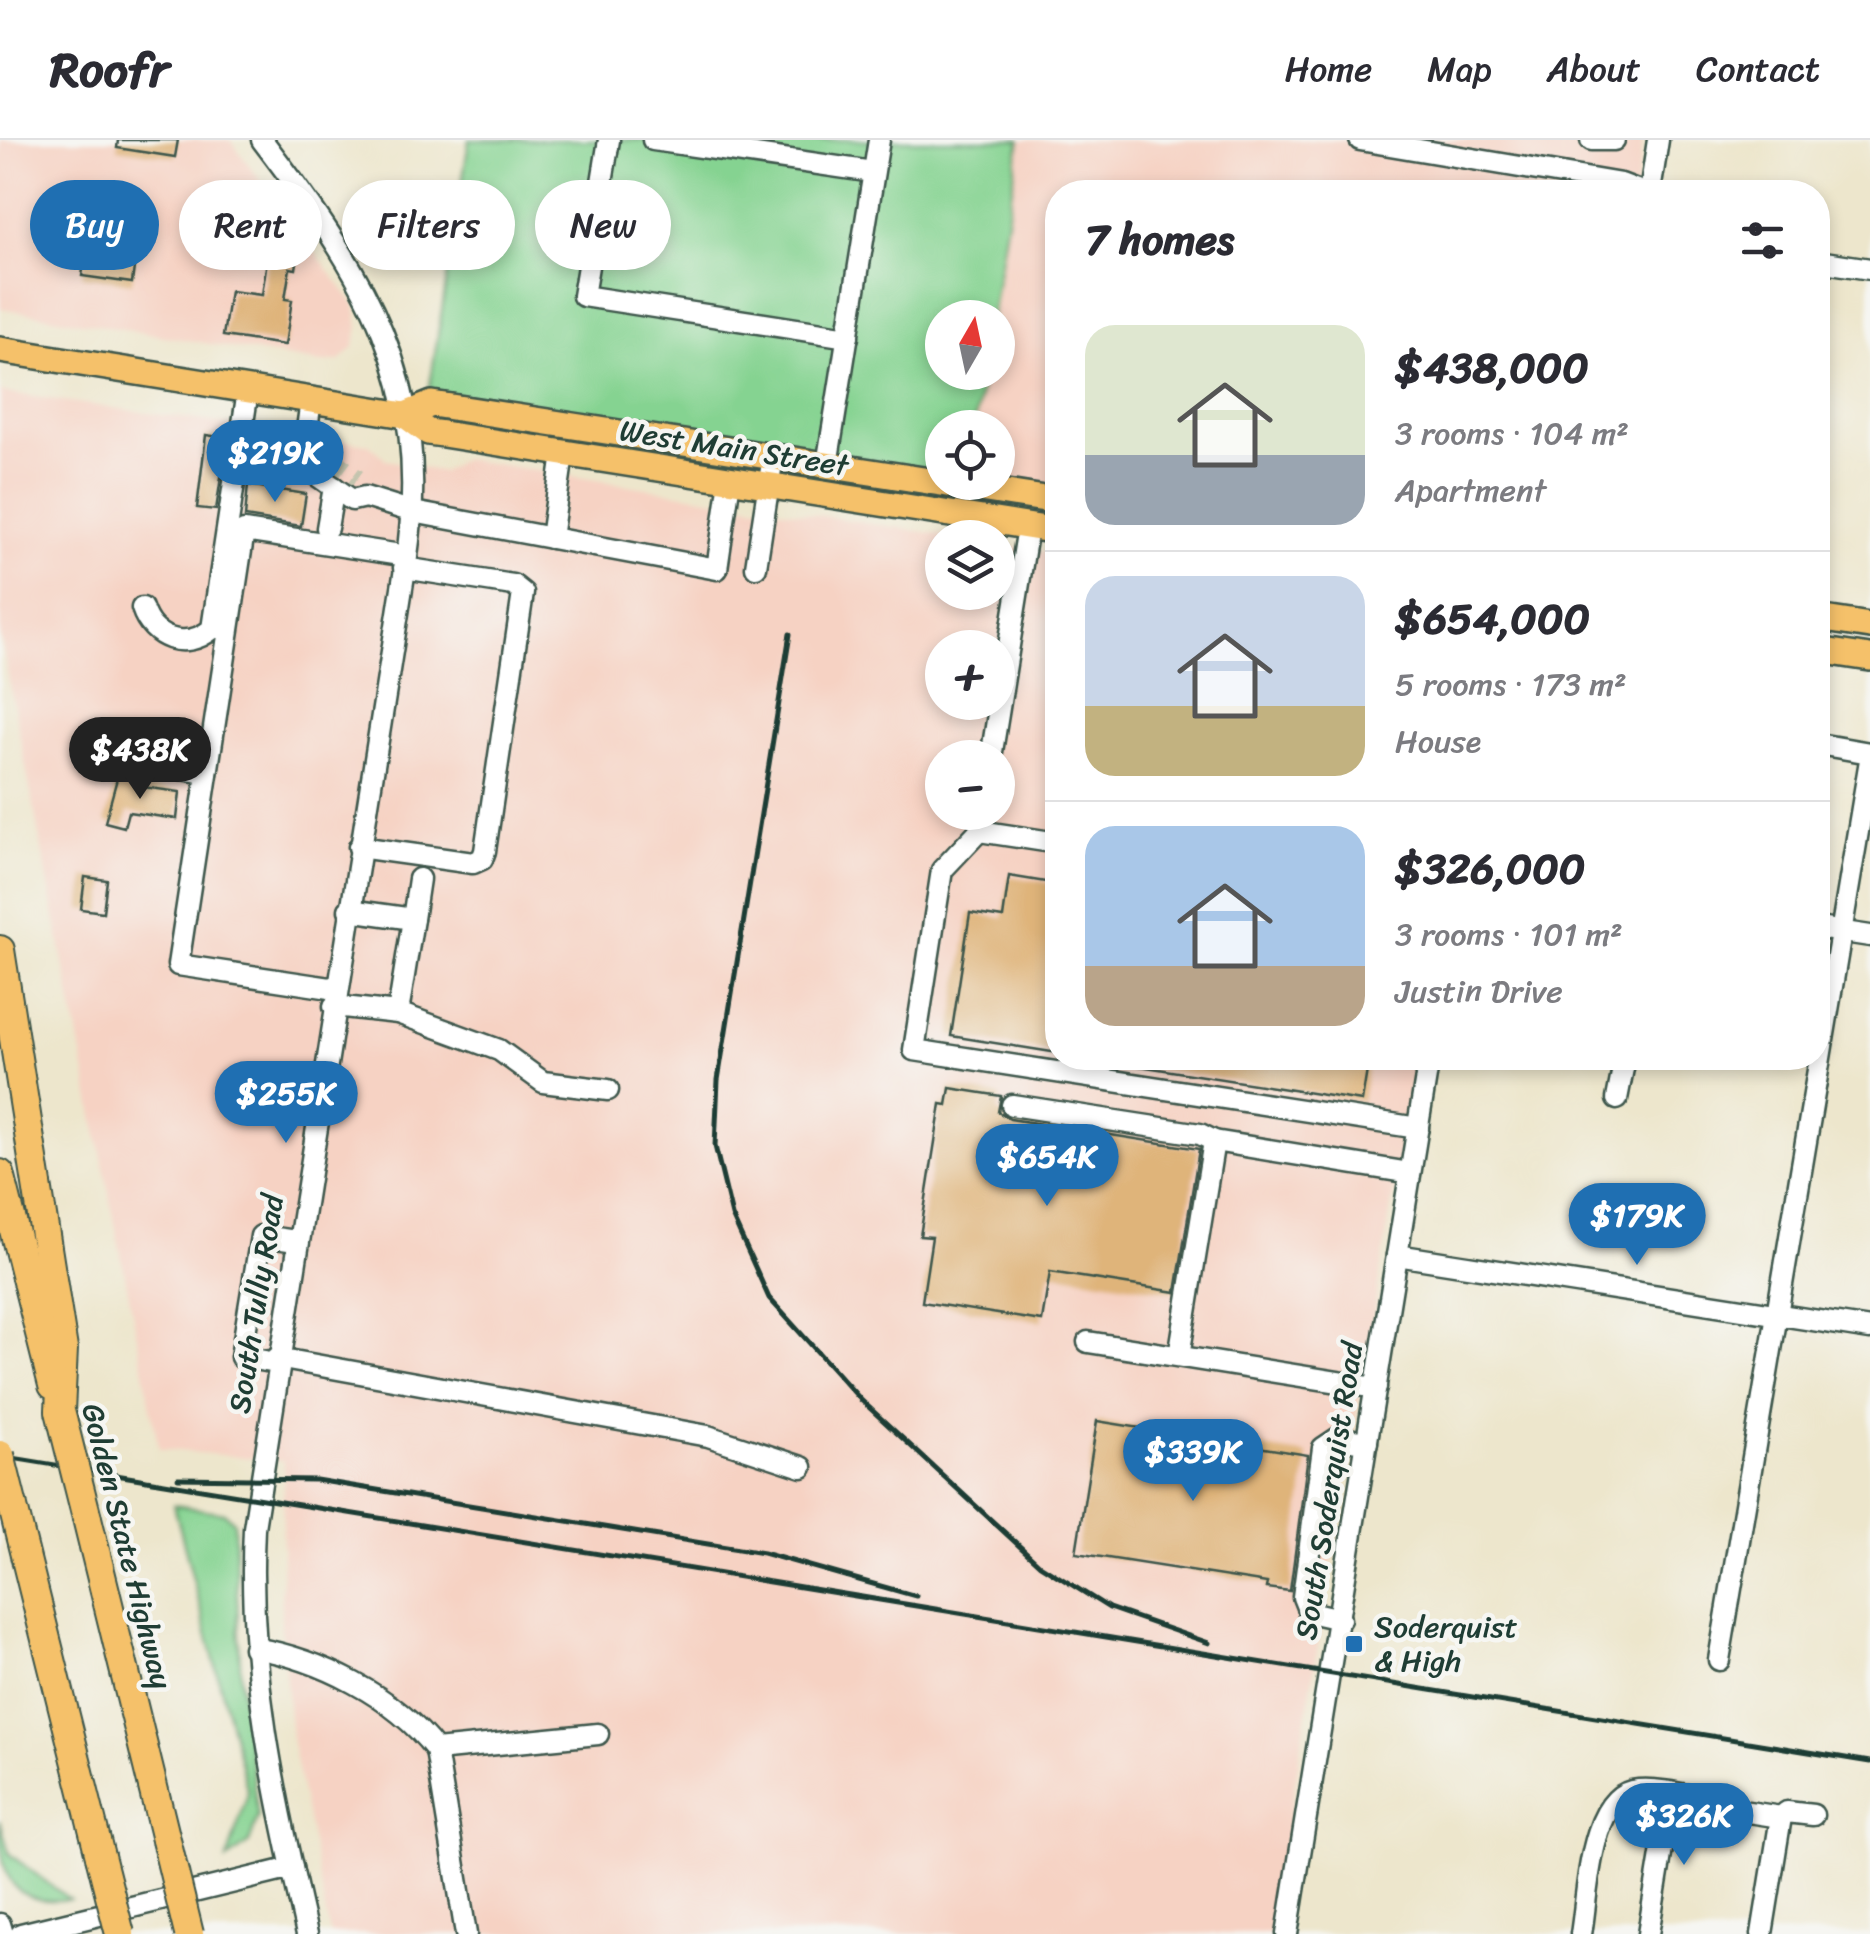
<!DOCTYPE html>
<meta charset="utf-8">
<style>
:root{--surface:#fff;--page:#f7f7f7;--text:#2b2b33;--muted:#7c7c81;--line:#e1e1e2;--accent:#1f6fb2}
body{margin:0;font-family:Sriracha,sans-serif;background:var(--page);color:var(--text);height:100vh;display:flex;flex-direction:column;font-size:38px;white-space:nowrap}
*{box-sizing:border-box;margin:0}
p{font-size:32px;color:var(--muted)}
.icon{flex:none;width:55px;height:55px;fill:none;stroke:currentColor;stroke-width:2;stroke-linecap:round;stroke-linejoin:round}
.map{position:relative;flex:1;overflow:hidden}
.panel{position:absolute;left:1045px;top:40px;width:785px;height:890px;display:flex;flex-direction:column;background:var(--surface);border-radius:40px;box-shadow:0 5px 15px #0003}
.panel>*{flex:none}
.guide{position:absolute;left:30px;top:40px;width:865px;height:90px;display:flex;gap:20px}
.needle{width:65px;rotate:9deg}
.controls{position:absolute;left:925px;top:160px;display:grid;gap:20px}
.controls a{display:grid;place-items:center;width:90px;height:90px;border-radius:50%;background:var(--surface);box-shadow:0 5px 15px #0003;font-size:50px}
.price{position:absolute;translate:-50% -85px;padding:0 22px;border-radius:35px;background:var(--accent);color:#fff;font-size:32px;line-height:65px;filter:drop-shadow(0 2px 5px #0008)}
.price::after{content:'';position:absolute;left:50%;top:60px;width:30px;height:22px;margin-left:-15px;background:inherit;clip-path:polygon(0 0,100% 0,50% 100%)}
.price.current{background:#222;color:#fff}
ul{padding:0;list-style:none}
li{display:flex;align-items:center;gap:30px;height:250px;padding:0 40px}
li+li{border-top:2px solid var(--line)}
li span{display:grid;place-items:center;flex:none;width:280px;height:200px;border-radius:30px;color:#555}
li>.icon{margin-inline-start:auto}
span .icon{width:120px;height:120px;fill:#fffc;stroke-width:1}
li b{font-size:42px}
h2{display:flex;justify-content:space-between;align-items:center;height:120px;padding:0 40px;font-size:42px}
.chip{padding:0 35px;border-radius:45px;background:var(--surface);box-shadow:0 5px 15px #0003;font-size:35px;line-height:90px}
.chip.current{background:var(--accent);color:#fff}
header{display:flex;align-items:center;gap:60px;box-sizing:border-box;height:140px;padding:0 50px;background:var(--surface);border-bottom:2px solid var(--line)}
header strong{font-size:48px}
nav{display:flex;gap:55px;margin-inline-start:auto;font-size:35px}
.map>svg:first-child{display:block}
.built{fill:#f6d2c3;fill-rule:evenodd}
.green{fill:#85d391;stroke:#528862;stroke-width:2.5}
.building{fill:#dfb47a}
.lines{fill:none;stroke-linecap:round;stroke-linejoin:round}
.minor-tunnel{stroke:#c4c4ae;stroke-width:20;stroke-dasharray:20 10;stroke-linecap:butt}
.minor-casing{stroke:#3e564b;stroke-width:25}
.major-casing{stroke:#3e564b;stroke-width:30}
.highway-casing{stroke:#3e564b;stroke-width:32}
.minor{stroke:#fff;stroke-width:20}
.major{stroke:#f5c16b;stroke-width:25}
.highway{stroke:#f5c16b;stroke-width:28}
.rail{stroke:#1f3d34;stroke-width:5}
.highway-bridge-casing{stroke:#3e564b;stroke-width:32;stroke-linecap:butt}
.highway-bridge{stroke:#f5c16b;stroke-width:28}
.poi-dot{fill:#1f6fb2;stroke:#f6f6f2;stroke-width:4}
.labels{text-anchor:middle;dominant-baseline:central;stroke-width:9;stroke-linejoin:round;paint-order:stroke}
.street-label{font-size:30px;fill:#1f3d34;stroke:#f6f6f2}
.poi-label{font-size:30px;fill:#1f3d34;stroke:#f6f6f2;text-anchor:start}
</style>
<header>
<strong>Roofr</strong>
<nav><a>Home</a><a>Map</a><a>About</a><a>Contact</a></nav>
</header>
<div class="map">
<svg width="1870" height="1794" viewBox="0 0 1870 1794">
<rect width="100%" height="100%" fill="#f6f6f2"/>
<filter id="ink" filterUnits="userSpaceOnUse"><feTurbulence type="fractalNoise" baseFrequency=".01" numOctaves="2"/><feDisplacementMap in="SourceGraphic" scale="20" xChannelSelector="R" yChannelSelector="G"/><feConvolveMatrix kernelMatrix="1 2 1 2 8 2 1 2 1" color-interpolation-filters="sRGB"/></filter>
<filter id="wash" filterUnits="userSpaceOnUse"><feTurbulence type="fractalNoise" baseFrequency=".0048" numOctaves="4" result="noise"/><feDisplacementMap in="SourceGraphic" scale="40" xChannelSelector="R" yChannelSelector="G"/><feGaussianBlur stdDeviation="2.25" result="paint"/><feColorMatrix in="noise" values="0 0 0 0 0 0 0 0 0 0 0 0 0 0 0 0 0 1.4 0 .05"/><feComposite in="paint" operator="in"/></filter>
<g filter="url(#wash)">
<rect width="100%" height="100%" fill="#ede6cc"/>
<g class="built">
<polygon points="0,0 230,0 355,165 359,187 354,207 340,221 321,223 0,168"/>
<polygon points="1020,0 1643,0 1635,52 1058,52 1057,350 998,341 998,288 974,288 983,233 998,232 998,178 991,177"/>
<path d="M 0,252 L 369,304 L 387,320 L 442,332 L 463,319 L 956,397 L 942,398 L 942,452 L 998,452 L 998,404 L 1057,414 L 1058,918 L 1416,918 L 1270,1794 L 330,1794 L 291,1598 L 281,1485 L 284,1321 L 159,1309 L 0,495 ZM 942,508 L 998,508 L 998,562 L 942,562 ZM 942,618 L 998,618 L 998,672 L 942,672 Z"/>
</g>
<g class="green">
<polygon points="469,0 1020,0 991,177 942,178 942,232 983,233 974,287 942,288 942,332 429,251"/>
<polygon points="174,1365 225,1373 234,1381 241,1545 258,1677 249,1703 227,1720 248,1653"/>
<path d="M 0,1680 L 9,1714 L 69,1759 C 8,1768 0,1731 0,1680 Z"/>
</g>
<g id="blocks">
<g class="building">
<polygon points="118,0 178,0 175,17 117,8"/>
<polygon points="65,78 139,89 132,143 82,136 84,123 59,119"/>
<polygon points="230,79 291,89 299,110 296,129 290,128 285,159 292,160 285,205 223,196 230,151 262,155 267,120 224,114"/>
<polygon points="206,295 227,298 216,370 197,368"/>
<polygon points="248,345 306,354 301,386 245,377"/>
<polygon points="118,635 136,640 135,646 180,652 177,679 128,672 124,687 105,682"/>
<polygon points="1009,736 1058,744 1058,913 951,896 970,773 1003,778"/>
<polygon points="85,737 107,740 103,772 81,769"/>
<polygon points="1139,918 1369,918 1362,961 1139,926"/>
<polygon points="950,948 1001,956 998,972 1010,979 1199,1009 1176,1152 1050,1132 1042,1181 922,1162 932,1097 920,1096 941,964 947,965"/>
<polygon points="1097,1281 1308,1315 1290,1451 1266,1448 1267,1443 1076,1413"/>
</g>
</g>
</g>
<g filter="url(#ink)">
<use href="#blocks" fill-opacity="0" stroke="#3e564b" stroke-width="2.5"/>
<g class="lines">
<polyline class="minor-tunnel" points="329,318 357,339"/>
<g class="minor-casing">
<g id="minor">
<path d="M 262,0 C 365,135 432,239 407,416 L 254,1388 C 247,1533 275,1654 307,1794"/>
<polyline points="609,0 583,156 848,197"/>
<polyline points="653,0 873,32"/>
<polyline points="1360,0 1621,44 1642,52"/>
<polyline points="1591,0 1614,0"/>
<polyline points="1650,52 1658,0"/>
<polyline points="1818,121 1870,129"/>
<polyline points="305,307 329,318"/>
<polyline points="250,317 302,325 311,260"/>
<polyline points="302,325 352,360 365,357 413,372 717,429 730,340"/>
<polyline points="827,325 879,0"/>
<polyline points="327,388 334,347"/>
<polyline points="551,398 563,314"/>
<polyline points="756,427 773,316"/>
<path d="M 142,468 C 152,499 185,511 212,489 L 248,250"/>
<polyline points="1818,604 1870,613"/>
<polyline points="991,618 1028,387"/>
<polyline points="143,623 207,633"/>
<polyline points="982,672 979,691 1058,703"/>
<polyline points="979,691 942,730 914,910 1418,988"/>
<polyline points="359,707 473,723 482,719 485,711 523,453 513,445 404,428"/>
<polyline points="349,770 413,779 419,739"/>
<polyline points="1818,788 1870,796"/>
<polyline points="337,849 178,825 244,391 407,416"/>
<polyline points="334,866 398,873 413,779"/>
<polyline points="398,873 499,910 543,942 608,950"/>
<polyline points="1617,959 1625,918"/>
<polyline points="1012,965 1200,994 1214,1001"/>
<polyline points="1397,1115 1870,1189"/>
<polyline points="1088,1202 1376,1248"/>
<polyline points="1179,1216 1214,1001 1410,1033"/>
<polyline points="277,1218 708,1296 802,1327"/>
<polyline points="277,1223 241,1217 261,1096 296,1101"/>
<polyline points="1340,1479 1309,1472 1303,1457 1323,1308 1338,1298 1367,1302"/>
<path d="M 254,1508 C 320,1519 394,1556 436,1610 L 466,1794"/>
<polyline points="1719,1520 1870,620"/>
<polyline points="436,1610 598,1594"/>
<polyline points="1729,1669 1781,1677"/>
<polyline points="0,1784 3,1794"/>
<polyline points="21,1794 292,1728"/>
<polyline points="1287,1794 1429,918"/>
<path d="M 1581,1794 C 1588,1755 1589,1653 1638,1650 C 1663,1648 1692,1657 1717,1661"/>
<polyline points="1648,1794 1671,1654"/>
<polyline points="1762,1794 1781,1677 1787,1672 1813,1675"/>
</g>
</g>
<g class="major-casing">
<g id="major">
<polyline points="0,210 405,275 428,292 443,294 1058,391"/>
<polyline points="405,275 432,264 1058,361"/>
<polyline points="1818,478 1870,486"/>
<polyline points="1818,510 1870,518"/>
</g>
</g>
<g class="highway-casing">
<g id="highway">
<polyline points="0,810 63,1209 60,1271"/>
<polyline points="0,1034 53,1245"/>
<polyline points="13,1367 100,1716"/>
<polyline points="87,1378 166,1700"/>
</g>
</g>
<use href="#minor" class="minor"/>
<use href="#major" class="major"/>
<use href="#highway" class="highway"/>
<g class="rail">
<polyline points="790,494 718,940 715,1006 732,1076 769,1158 861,1260 1040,1425 1109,1468 1209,1503"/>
<polyline points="0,1316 1870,1622"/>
<polyline points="178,1338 316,1340 763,1413 916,1456"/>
</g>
<g class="highway-bridge-casing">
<g id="highway-bridge">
<polyline points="60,1271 87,1378"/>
<polyline points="0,1315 13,1367"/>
<polyline points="166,1700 189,1794"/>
<polyline points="100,1716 120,1794"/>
</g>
</g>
<use href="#highway-bridge" class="highway-bridge"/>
</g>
</g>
<rect class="poi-dot" x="1344" y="1494" width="20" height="20" rx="5"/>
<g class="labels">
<g class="street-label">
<text transform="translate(734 308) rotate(9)">West Main Street</text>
<text transform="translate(256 1164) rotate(-81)">South Tully Road</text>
<text transform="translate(1329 1351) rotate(-81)">South Soderquist Road</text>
<text transform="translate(127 1406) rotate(76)">Golden State Highway</text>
</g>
<g class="poi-label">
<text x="1374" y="1487">Soderquist<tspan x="1374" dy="34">&amp; High</tspan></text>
</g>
</g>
</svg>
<div class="controls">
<a><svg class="needle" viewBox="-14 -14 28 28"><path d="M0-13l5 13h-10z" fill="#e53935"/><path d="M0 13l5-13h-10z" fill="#7c7c81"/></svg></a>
<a><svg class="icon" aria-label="locate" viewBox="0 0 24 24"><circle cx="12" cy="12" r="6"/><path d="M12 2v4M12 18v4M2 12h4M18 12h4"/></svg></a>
<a><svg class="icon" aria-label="layers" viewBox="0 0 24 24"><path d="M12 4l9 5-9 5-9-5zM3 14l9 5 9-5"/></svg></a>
<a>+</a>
<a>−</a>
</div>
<b class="price" style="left:275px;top:365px">$219K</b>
<b class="price current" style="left:140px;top:662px">$438K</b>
<b class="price" style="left:286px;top:1006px">$255K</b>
<b class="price" style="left:1047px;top:1069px">$654K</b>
<b class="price" style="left:1637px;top:1128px">$179K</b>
<b class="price" style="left:1193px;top:1364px">$339K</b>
<b class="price" style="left:1684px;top:1728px">$326K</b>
<div class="guide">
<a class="chip current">Buy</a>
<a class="chip">Rent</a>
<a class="chip">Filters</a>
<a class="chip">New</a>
</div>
<section class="panel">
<h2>7 homes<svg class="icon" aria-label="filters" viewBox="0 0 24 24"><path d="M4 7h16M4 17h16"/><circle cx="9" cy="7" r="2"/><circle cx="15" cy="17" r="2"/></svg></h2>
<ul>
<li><span style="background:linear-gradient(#dfe7d0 65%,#9aa5b1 0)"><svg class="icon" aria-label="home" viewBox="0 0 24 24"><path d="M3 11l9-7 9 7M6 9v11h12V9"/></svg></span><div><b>$438,000</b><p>3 rooms · 104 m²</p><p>Apartment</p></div></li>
<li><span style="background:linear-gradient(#c9d6e8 65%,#c2b280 0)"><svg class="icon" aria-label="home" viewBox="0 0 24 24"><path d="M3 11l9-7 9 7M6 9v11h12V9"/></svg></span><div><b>$654,000</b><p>5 rooms · 173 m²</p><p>House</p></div></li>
<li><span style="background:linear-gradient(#a9c7e8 70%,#b9a48a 0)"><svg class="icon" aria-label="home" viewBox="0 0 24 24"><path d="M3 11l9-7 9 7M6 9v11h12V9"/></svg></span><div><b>$326,000</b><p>3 rooms · 101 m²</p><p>Justin Drive</p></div></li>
</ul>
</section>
</div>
